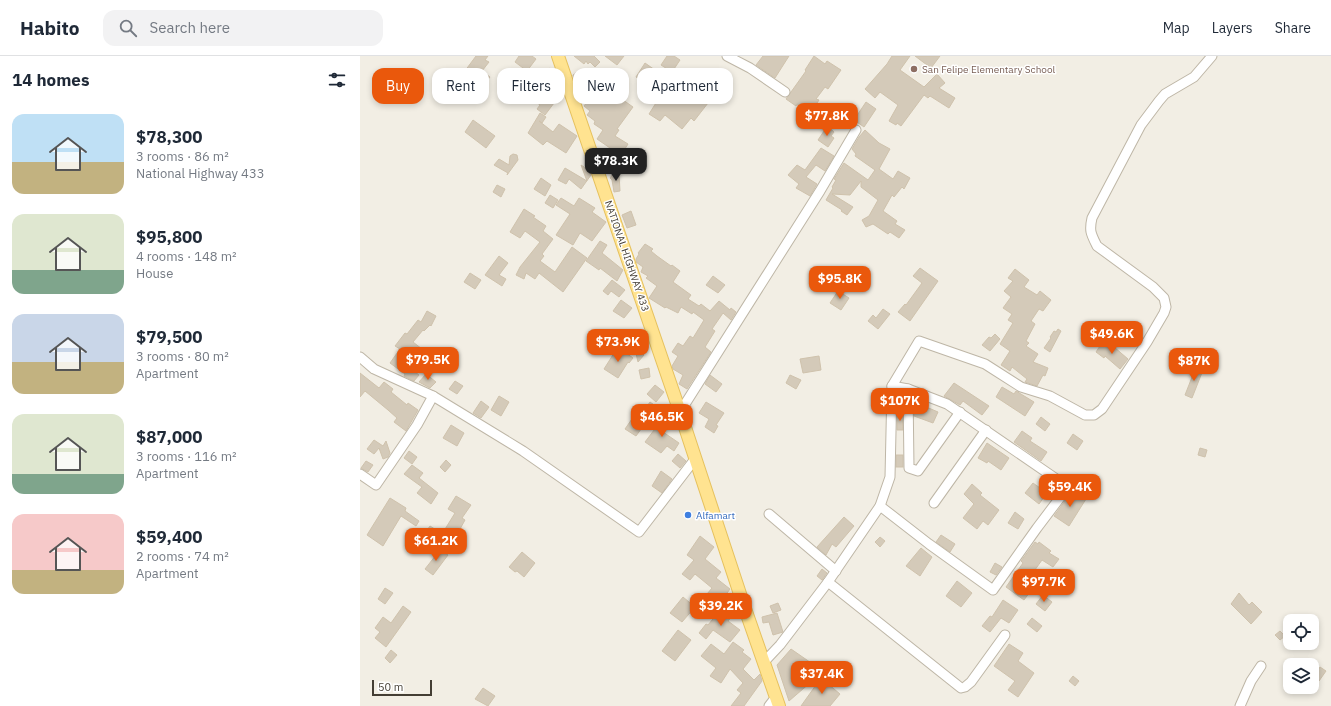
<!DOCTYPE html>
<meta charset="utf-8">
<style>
:root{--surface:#fff;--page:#f2f2f3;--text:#1f2937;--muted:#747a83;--line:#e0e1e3;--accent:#ea580c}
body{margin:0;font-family:"IBM Plex Sans",sans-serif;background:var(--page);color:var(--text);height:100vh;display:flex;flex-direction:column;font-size:15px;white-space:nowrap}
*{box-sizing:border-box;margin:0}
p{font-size:13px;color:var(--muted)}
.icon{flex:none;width:22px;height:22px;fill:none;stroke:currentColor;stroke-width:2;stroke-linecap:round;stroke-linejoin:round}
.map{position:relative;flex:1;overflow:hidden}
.panel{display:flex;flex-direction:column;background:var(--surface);width:360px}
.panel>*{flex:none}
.guide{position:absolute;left:12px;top:12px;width:380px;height:36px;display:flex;gap:8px}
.buttons{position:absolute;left:923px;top:558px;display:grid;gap:8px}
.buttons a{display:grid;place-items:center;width:36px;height:36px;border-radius:8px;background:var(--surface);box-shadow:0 2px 6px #0003;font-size:20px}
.scale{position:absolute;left:12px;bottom:10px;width:60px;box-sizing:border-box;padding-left:4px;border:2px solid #443e34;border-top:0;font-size:11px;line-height:14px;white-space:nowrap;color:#443e34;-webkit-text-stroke:3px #fff;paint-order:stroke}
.price{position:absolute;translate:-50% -34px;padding:0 9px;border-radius:8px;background:var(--accent);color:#fff;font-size:13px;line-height:26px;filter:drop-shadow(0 1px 2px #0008)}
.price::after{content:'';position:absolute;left:50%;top:24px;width:12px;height:9px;margin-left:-6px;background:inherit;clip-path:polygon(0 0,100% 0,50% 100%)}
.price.selected{background:#222;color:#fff}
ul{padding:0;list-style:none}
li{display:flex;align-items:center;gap:12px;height:100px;padding:0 12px}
li span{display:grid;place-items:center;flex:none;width:112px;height:80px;border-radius:12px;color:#555}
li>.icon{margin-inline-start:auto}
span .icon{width:48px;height:48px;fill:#fffc;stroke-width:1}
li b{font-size:17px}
h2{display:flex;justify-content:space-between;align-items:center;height:48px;padding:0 12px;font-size:17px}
.chip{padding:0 14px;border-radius:12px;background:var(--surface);box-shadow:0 2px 6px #0003;font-size:14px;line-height:36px}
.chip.selected{background:var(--accent);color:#fff}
header{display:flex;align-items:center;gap:24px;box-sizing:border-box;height:56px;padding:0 20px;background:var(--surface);border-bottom:1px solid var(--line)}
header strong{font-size:19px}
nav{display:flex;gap:22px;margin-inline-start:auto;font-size:14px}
.search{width:280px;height:36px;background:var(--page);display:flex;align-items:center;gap:10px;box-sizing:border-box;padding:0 14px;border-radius:12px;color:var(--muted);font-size:15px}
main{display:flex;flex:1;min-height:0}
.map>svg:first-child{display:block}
.building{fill:#d4cab9;stroke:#cfc2ac}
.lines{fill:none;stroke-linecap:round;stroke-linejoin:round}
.minor-casing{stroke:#beb6a6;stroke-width:11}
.major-casing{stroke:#e6c15e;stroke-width:14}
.minor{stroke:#fff;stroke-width:9}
.major{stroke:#ffe390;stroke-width:12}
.education-dot{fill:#8d6e63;stroke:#fff;stroke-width:1.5}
.shop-dot{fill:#3f7fe0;stroke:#fff;stroke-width:1.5}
.labels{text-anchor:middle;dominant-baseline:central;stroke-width:3;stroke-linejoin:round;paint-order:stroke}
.education-label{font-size:10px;fill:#785e54;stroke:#fff;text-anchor:start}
.street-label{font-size:10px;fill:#443e34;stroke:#fff}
.shop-label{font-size:10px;fill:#366cbe;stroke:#fff;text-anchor:start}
</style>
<header>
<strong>Habito</strong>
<div class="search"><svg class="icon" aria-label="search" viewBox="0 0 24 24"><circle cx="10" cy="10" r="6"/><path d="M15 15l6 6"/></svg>Search here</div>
<nav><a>Map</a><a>Layers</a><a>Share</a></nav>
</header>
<main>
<section class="panel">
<h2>14 homes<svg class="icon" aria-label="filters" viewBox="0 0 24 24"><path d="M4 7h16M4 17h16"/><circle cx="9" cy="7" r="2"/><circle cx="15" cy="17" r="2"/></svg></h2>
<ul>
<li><span style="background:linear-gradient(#bfe0f5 60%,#c2b280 0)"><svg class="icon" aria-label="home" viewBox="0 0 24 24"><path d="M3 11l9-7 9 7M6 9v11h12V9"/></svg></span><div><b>$78,300</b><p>3 rooms · 86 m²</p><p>National Highway 433</p></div></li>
<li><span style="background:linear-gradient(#dfe7d0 70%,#7fa58c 0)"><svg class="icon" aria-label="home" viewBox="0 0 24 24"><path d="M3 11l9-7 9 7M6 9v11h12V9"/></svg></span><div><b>$95,800</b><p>4 rooms · 148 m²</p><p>House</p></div></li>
<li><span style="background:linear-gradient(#c9d6e8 60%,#c2b280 0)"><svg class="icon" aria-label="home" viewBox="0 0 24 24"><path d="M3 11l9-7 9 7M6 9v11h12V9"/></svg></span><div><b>$79,500</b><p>3 rooms · 80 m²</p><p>Apartment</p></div></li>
<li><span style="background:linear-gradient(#dfe7d0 75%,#7fa58c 0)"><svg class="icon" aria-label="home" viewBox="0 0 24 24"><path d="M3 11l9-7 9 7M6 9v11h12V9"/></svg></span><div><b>$87,000</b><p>3 rooms · 116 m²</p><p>Apartment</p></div></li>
<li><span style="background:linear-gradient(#f6c9c9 70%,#c2b280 0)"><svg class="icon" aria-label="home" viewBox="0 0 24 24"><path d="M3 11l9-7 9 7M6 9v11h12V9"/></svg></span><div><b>$59,400</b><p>2 rooms · 74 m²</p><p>Apartment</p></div></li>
</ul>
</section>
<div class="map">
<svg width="971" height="650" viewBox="0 0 971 650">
<rect width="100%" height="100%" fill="#f2eee4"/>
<g class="building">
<polygon points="116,0 128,0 125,4 129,6 122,15 130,21 125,27 118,21 108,35 96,27"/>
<polygon points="159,0 172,0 176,3 167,15 155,6"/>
<polygon points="214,0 234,0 240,6 235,11 230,6 228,8 226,5 224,8"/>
<polygon points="245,0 264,0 257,9"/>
<polygon points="307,0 314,0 320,4 312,16 301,9"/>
<polygon points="403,0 429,0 415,22 396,9"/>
<polygon points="454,0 465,8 467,5 481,14 468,33 465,31 456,43 459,44 451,56 437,48 436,50 426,43 446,15 445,14"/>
<polygon points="532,0 550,0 540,14 564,31 577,18 585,27 579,32 595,42 589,52 570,40 568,42 564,39 541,70 537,67 536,69 529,65 538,49 520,36 515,42 505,33 527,8"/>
<polygon points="555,0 580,0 571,12"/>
<polygon points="285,7 295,14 293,18 306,28 305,29 320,39 321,38 327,43 329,40 333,42 334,39 348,47 334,65 331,62 322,73 305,59 300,65 289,58 301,39 276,21"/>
<polygon points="189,12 196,18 198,23 191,32 200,39 185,59 177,53 180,49 170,41 177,34 173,31"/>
<polygon points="339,15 348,21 344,28 335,23"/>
<polygon points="217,16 244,34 256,18 266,25 256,39 273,51 257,73 259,74 255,80 268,88 258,104 247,97 250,92 237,83 243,74 234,68 235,65 227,59 230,55 224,50 231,41 219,33 220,31 214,25 213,19"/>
<polygon points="506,46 516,53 504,71 494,64"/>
<polygon points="180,57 186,61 182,67 179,65 193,76 199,68 217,80 206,97 187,85 183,89 168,77"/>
<polygon points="113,64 135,80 126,92 105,76"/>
<polygon points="468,71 474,76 471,80 474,82 468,91 458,84 464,75 465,75"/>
<polygon points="505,74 519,87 530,93 519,113 533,123 538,115 550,122 544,133 542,131 534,141 532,139 523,155 537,165 535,168 545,174 539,182 530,176 528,178 513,168 506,171 502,164 509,160 518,144 501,131 501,125 490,139 472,138 493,151 487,159 481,155 482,154 466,144 473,132 472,131 476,124 474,123 484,107 508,124 515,114 495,100 496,98 492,93 499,81"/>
<polygon points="461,92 474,100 465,115 456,109 446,121 457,128 450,140 436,132 439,128 428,119 437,109 445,114"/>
<polygon points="153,98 157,99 158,104 147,119 148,117 134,109 139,103 149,109 150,100"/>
<polygon points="221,109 230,115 231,119 221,133 209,123 206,128 198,124 205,112 227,125"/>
<polygon points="255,115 259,118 260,135 254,136 252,124 250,122"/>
<polygon points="181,122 191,129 185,140 174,133"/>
<polygon points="137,129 145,133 141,141 133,136"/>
<polygon points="190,139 198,144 193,152 185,147"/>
<polygon points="201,142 214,150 219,142 235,152 232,156 246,166 232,185 220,177 213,189 196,179 210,158 196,149"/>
<polygon points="164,153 175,160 173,161 186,170 183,175 193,183 182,198 184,200 180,205 195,216 212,191 227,202 203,236 179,217 175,223 166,217 164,223 156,219 160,211 180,186 165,175 160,182 150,176"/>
<polygon points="271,155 276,169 267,172 262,159"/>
<polygon points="240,185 247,189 242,197 263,214 257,225 240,212 239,214 226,205"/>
<polygon points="285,188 293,193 291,195 297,200 311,210 312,209 320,215 313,226 331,239 328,243 339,250 341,248 350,255 359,245 370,254 371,252 376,256 371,264 363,257 352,273 355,275 345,291 351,296 327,333 319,328 323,319 313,313 312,310 318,300 312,296 318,287 323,290 330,280 333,282 344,264 333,256 332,258 321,251 318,257 306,251 305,252 289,242 297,230 286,222 288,220 281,216 283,211 276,206 276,203 279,198 278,197"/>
<polygon points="139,200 148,207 139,219 146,223 142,230 125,219"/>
<polygon points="560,212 578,225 550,265 538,256 545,248 546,249 562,227 553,220"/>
<polygon points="655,213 669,224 664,231 677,239 680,235 691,244 683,255 679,253 671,265 675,268 666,285 669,287 666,290 678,298 673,306 688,312 685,320 683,319 677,330 665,326 667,323 652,311 650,315 641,309 650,295 640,288 653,267 648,264 652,258 643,252 651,241 644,235 653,225 648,222"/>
<polygon points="110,217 121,224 115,233 104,226"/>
<polygon points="353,220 365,229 358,237 346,229"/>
<polygon points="252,224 265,234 259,241 251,235 248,239 243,235"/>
<polygon points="478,235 489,242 481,254 470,247"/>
<polygon points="261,244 272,252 264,262 253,255"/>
<polygon points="523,253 530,258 518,273 508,265 513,259 516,262"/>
<polygon points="67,255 76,260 71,270 70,269 64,275 63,274 53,286 62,293 48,311 59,319 54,325 44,320 45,318 30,307 40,293 35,290 45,277 47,278 58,264 61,266"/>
<polygon points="698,273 701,275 690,296 684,292 691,282 690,281 694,275 696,276"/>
<polygon points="635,278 640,283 630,295 622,289 629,281 631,282"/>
<polygon points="742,287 752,294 754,291 768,303 760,313 745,300 744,302 736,296"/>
<polygon points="274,289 284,299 278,306"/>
<polygon points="84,292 93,299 82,313 73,305"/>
<polygon points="256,294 264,299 266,297 273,302 269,307 268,306 258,322 244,313"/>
<polygon points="459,300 461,314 443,317 440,303"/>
<polygon points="836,311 843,314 832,342 825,339"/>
<polygon points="289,312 290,321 281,323 279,314"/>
<polygon points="0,317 19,332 24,326 33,333 31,336 47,349 48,347 58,354 46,375 34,366 37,362 28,354 5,335 0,341"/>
<polygon points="66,318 76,326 70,332 59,326"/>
<polygon points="350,319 362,328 356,336 345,328"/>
<polygon points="430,319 441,324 436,333 426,327"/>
<polygon points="95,325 103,330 97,338 89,333"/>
<polygon points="594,327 629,350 622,359 603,345 600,349 584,340"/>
<polygon points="295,329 304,336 296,346 287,338"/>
<polygon points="642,331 654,338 656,335 674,346 665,360 636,341"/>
<polygon points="139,340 149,346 141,360 131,354"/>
<polygon points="121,345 129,351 121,362 113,357"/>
<polygon points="290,346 297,351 276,380 265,373 274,360 278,363"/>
<polygon points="346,346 364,357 356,369 358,370 354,377 345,371 349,363 339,357"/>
<polygon points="557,347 578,356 573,367 554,360 554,353"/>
<polygon points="537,356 542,357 543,374 537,374"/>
<polygon points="304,361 311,366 303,376 319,387 314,395 307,390 301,397 285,386"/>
<polygon points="681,361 690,368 685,375 676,368"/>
<polygon points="91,369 104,377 97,390 83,382"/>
<polygon points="662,375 672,382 670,385 687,396 681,405 654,386"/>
<polygon points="713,378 723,385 717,394 707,387"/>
<polygon points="14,384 23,390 26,385 30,397 28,401 23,403 19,392 14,398 7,393"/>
<polygon points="627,387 649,402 641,414 628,405 627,407 618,402"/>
<polygon points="840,392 847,394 845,401 838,399"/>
<polygon points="49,395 57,401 52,408 44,402"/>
<polygon points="318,398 326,405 320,412 312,405"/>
<rect x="536" y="399" width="7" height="12"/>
<polygon points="86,404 91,409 85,416 80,411"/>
<polygon points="6,405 13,409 8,416 1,412"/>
<polygon points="52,409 63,417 59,422 78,437 71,448 57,437 62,431 44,418"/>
<polygon points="301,415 312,423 302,437 292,430"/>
<polygon points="673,427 687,437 679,448 665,437"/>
<polygon points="612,428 622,437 620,439 639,454 628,469 623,465 617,473 603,462 614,448 604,438"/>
<polygon points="713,434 726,443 709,470 694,460"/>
<polygon points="96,440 111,449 102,462 105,464 100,473 106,476 98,489 82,478 95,457 88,453"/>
<polygon points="30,442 46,452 45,455 59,465 56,470 41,460 23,490 7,479"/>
<polygon points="655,456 664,463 658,473 648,467"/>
<polygon points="484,461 494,470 476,491 472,488 466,499 457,491"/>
<polygon points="70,470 81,477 76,484 65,477"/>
<polygon points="581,479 595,488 590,496 576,486"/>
<polygon points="340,480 354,491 345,503 361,516 356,522 370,533 359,548 347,538 352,532 335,518 330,524 322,518 334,504 327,499"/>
<polygon points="520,481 525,485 520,491 515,486"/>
<polygon points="675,486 678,488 679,486 691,495 689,497 699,503 693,511 682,504 672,518 677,523 673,528 675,529 664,544 646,531 663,507 661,505"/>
<polygon points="561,492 572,501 560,520 546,510"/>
<polygon points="80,494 88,499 73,519 65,513"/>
<polygon points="162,496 175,507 164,521 157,515 155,516 149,511"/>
<polygon points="635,507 642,511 636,519 630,516"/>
<polygon points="462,513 467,517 462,524 457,520"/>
<polygon points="597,525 612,537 601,551 586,540"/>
<polygon points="25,532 33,537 25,548 18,543"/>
<polygon points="879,537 889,549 892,546 902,556 891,568 871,548"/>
<polygon points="683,539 692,546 685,555 676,548"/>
<polygon points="323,541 335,551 322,566 310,557"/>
<polygon points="643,544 658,554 649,567 641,562 630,576 622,570 630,560 632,561"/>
<polygon points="418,547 421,554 413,557 410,550"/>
<polygon points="43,550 51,556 26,591 15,582 20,576 15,572 23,561 31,567"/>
<polygon points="362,552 372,560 368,565 380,574 370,586 353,574 346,583 339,577 346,568 348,569"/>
<polygon points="417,557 423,576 413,579 409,566 403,567 402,561"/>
<polygon points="672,562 682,570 677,576 667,568"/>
<polygon points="318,574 331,584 315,605 302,595"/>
<polygon points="920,575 925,580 920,584 915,579"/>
<polygon points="373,586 384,594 382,596 391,603 383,613 394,624 400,618 402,625 384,650 371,650 381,637 377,634 383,627 370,613 361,627 350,620 356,612 341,600 351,588 364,598"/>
<polygon points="649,588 663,597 658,605 674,617 658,641 648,634 655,625 634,610"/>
<polygon points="431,593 457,611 453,617 458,620 429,645 417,609"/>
<polygon points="31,594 37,599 30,607 25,602"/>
<polygon points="952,610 958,614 960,611 966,615 959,625 952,621"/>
<polygon points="713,620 719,625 715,630 709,625"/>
<polygon points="461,622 480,638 470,650 441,650"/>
<polygon points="123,632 135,640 128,650 115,643"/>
</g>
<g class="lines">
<g class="minor-casing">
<g id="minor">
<polyline points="367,0 390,12 425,36"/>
<polyline points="0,301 14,313 73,340 163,395 279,476 335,403"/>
<polyline points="548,333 549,412 558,415 600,356"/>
<polyline points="320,356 460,135 496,74"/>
<polyline points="0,418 16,429 57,369 73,340"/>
<polyline points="574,447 626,374"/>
<polyline points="520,450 569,488 633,534 677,472 708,431 587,348 548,333 532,330"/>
<polyline points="409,458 476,515"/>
<polyline points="468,526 601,632 605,631 611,626 645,579"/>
<path d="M 404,606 L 420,589 L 468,526 L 520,450 L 530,421 L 532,330 L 559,285 L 625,308 L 661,331 L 690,340 L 725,359 L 734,359 L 742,353 L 787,286 L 804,257 L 806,251 L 804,242 L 793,231 L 737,190 C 731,178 729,175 732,162 L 781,69 L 799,45 L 805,38 L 834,21 L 852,0"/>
<polyline points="409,650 416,641"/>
<polyline points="880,650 891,625 901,610"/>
</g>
</g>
<g class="major-casing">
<polyline id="major" points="198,0 320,356 382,544 419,650"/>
</g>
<use href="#minor" class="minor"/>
<use href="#major" class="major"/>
</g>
<circle class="education-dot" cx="554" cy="13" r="4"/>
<circle class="shop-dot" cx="328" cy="459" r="4"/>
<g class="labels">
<g class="education-label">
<text x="562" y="13">San Felipe Elementary School</text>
</g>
<g class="street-label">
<text transform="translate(267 200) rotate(71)">NATIONAL HIGHWAY 433</text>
</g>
<g class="shop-label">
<text x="336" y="459">Alfamart</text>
</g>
</g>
</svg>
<div class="buttons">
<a><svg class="icon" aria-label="locate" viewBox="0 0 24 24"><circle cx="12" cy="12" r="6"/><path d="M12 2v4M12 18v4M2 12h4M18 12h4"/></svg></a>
<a><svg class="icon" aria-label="layers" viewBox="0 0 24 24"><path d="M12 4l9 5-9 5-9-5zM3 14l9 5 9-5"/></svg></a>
</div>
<div class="scale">50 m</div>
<b class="price" style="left:467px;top:81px">$77.8K</b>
<b class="price selected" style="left:256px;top:126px">$78.3K</b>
<b class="price" style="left:480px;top:244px">$95.8K</b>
<b class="price" style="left:752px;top:299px">$49.6K</b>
<b class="price" style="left:258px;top:307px">$73.9K</b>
<b class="price" style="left:68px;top:325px">$79.5K</b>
<b class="price" style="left:834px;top:326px">$87K</b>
<b class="price" style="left:540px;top:366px">$107K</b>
<b class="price" style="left:302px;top:382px">$46.5K</b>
<b class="price" style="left:710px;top:452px">$59.4K</b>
<b class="price" style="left:76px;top:506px">$61.2K</b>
<b class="price" style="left:684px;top:547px">$97.7K</b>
<b class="price" style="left:361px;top:571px">$39.2K</b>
<b class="price" style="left:462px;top:639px">$37.4K</b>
<div class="guide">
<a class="chip selected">Buy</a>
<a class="chip">Rent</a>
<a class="chip">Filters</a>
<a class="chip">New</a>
<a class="chip">Apartment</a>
</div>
</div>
</main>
